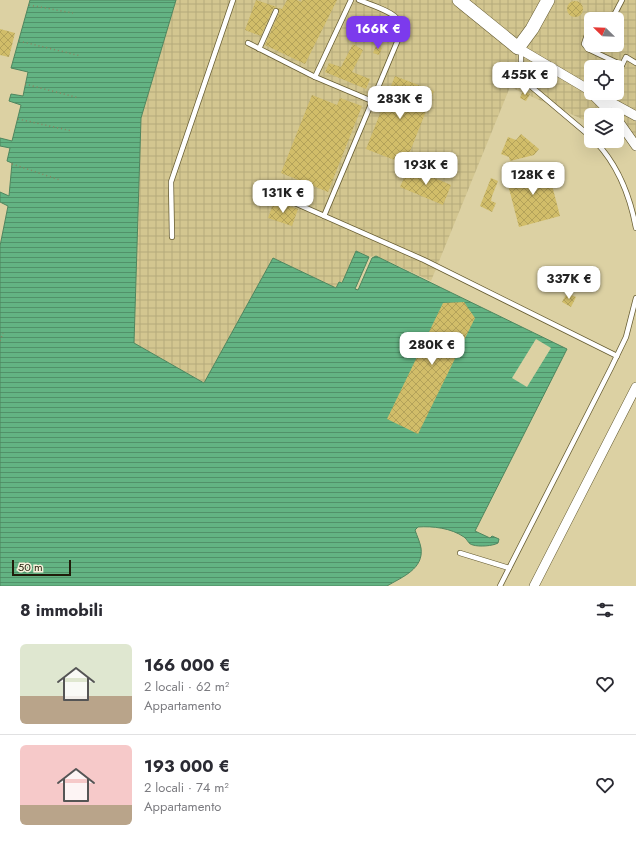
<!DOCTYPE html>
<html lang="it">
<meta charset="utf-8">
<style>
:root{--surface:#fff;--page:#f2f2f3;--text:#2b2b33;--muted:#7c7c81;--line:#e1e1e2;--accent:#7c3aed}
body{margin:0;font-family:Jost,sans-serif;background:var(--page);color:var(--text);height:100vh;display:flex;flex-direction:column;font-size:15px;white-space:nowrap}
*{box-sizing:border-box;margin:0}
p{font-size:13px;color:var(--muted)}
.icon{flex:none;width:22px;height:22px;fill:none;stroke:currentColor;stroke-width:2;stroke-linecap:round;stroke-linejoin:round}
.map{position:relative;height:586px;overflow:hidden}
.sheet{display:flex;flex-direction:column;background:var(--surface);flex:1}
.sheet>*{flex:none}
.needle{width:26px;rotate:293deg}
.tools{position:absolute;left:584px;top:12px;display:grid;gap:8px}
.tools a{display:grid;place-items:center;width:40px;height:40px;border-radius:6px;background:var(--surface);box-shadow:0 4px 16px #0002;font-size:20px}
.scale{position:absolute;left:12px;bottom:10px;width:59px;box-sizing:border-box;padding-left:4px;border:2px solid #201c0a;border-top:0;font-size:11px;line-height:14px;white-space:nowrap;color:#201c0a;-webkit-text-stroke:3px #f7f2db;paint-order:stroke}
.price{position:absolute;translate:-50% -34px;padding:0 9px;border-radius:8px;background:#fff;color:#222;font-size:13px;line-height:26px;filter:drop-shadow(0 1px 2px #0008)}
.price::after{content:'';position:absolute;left:50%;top:24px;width:12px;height:9px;margin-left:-6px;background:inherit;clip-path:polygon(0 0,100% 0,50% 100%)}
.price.current{background:var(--accent);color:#fff}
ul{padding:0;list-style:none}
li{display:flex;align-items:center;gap:12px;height:100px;padding:0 20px}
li+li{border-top:1px solid var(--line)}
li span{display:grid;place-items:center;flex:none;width:112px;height:80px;border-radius:6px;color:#555}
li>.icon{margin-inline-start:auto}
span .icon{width:48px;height:48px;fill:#fffc;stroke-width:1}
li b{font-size:17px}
h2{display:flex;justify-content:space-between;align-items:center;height:48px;padding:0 20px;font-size:17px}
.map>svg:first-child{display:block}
.industrial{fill:url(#industrial-grid);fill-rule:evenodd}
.water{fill:url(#water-rules);stroke:#4f865f}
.pier{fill:#dcd1a3}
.building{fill:url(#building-cross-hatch)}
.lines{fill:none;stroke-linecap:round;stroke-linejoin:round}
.lane-casing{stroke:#675d33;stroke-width:6}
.street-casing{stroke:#675d33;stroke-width:10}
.secondary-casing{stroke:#675d33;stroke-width:14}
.path{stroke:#8b8361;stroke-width:1.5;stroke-dasharray:1 3;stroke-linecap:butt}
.lane{stroke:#fff;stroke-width:4.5}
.street{stroke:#fff;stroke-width:9}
.secondary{stroke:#fff;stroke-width:13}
</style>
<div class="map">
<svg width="636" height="586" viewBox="0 0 636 586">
<defs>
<pattern id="industrial-grid" width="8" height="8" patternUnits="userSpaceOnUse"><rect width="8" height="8" fill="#d3c690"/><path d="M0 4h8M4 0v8" fill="none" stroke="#b5aa7b"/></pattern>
<pattern id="water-rules" width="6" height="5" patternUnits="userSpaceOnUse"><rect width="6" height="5" fill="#63b383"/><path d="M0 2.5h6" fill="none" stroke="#519169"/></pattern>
<pattern id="building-cross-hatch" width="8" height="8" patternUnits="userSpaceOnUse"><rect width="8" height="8" fill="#d1bd69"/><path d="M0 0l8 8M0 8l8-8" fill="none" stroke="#b3a25a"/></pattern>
</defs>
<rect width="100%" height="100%" fill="#dcd1a3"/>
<path class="industrial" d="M 176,0 L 636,0 L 636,143 L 617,134 L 617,115 L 591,115 L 591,123 L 510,87 L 431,281 L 376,256 L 369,257 L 356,251 L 342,283 L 336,288 L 273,258 L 204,383 L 134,343 L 141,118 ZM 591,19 L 617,19 L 617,45 L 591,45 ZM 591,67 L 617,67 L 617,93 L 591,93 Z"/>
<path class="water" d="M 30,0 L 176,0 L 141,118 L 134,343 L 204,383 L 273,258 L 336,288 L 339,282 L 342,283 L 356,251 L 369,257 L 355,289 L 358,290 L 372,258 L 376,256 L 567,349 L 475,531 L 490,538 L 492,536 L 499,539 L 498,543 C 493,546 479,547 473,545 C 468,544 468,540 464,537 C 451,528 433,526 418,527 L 415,530 C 417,536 420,542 421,548 C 424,569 402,577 387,586 L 0,586 L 0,246 L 8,206 L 0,202 L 0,192 L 9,196 L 12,163 L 7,161 L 10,148 L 0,146 L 0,138 L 12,141 L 21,105 L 9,101 L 11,94 L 23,96 L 28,72 L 11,68 Z"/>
<polygon class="pier" points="536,339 551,348 527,387 512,378"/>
<g class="building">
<polygon points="256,0 277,7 273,9 261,36 245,30"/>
<polygon points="287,0 297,0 301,2 302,0 337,0 305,64 265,45 279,13 278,8 282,9"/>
<circle cx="575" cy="9" r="8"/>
<polygon points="0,29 15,33 9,57 0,55"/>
<polygon points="374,30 386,35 383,43 370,38"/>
<polygon points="353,44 363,50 352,72 370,79 366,89 325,72 329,63 341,67"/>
<polygon points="376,46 382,48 379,55 373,53"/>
<polygon points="395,76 434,91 405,164 366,149"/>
<polygon points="523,90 530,94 526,101 520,98"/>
<polygon points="312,95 337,105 340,98 362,106 328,192 281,173"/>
<polygon points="521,134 539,149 534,155 510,161 509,157 501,154 508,137 516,140"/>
<polygon points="547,166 560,216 519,227 506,177"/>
<polygon points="409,167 451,185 443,205 400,187"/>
<polygon points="491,178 498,181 492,196 491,201 496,203 492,212 480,206"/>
<polygon points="274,201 298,209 292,226 268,218"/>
<polygon points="567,293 576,297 571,307 562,302"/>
<polygon points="464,302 475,318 418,434 387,419 443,303"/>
</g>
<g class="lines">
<g class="lane-casing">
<g id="lane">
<polyline points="612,19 622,0"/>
<polyline points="591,30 588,32 584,44 588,49 622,65"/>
<polyline points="248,43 315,77 372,101"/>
<polyline points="259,49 276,11"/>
<polyline points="521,51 521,78 591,137"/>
<polyline points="617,75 626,57 636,63"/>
<polyline points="315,77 351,0"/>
<path d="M 595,141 C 618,165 630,196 636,228"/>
<polyline points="263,189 424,260 617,356"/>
<path d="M 324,216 L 400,35 C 400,30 402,24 398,20 C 393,11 368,4 359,0"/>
<polyline points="172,237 171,182 233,0"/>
<polyline points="460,553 509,568"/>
<polyline points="500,586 611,368 626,337 636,298"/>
</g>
</g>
<g class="street-casing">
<g id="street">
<polyline points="518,48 591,91"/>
<polyline points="594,93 636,116"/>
<polyline points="595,97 613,115"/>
<polyline points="617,119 636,146"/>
<polyline points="534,586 636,387"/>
</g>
</g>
<g class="secondary-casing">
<polyline id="secondary" points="459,0 518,48 532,29 548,0"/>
</g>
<g class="path">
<polyline points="29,5 73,13"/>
<polyline points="19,41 81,56"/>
<polyline points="25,84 79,98"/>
<polyline points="18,119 72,131"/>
<polyline points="12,164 60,180"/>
<polyline points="0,341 3,333"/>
</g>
<use href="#lane" class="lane"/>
<use href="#street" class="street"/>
<use href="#secondary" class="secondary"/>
</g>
</svg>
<div class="tools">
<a><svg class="needle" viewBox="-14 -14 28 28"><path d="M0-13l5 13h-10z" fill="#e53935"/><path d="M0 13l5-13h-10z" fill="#7c7c81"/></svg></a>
<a><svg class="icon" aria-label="locate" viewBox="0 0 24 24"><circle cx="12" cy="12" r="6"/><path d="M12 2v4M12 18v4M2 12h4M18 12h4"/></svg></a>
<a><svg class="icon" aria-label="layers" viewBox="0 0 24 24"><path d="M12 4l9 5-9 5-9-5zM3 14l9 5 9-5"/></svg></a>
</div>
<div class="scale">50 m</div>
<b class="price current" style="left:378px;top:50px">166K €</b>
<b class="price" style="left:525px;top:96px">455K €</b>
<b class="price" style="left:400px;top:120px">283K €</b>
<b class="price" style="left:426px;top:186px">193K €</b>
<b class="price" style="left:533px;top:196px">128K €</b>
<b class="price" style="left:283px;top:214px">131K €</b>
<b class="price" style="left:569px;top:300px">337K €</b>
<b class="price" style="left:432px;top:366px">280K €</b>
</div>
<section class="sheet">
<h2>8 immobili<svg class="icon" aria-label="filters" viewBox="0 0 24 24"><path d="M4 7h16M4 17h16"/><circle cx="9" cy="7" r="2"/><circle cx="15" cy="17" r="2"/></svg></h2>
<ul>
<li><span style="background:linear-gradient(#dfe7d0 65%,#b9a48a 0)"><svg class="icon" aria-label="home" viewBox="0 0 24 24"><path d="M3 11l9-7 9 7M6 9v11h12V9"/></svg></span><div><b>166 000 €</b><p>2 locali · 62 m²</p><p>Appartamento</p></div><svg class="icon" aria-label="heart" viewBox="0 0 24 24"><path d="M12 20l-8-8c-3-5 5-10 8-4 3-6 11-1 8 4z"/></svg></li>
<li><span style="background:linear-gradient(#f6c9c9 75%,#b9a48a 0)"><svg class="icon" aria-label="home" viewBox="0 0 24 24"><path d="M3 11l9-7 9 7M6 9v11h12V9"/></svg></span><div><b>193 000 €</b><p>2 locali · 74 m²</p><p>Appartamento</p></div><svg class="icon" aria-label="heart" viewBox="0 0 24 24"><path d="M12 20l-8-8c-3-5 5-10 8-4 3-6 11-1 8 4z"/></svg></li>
</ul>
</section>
